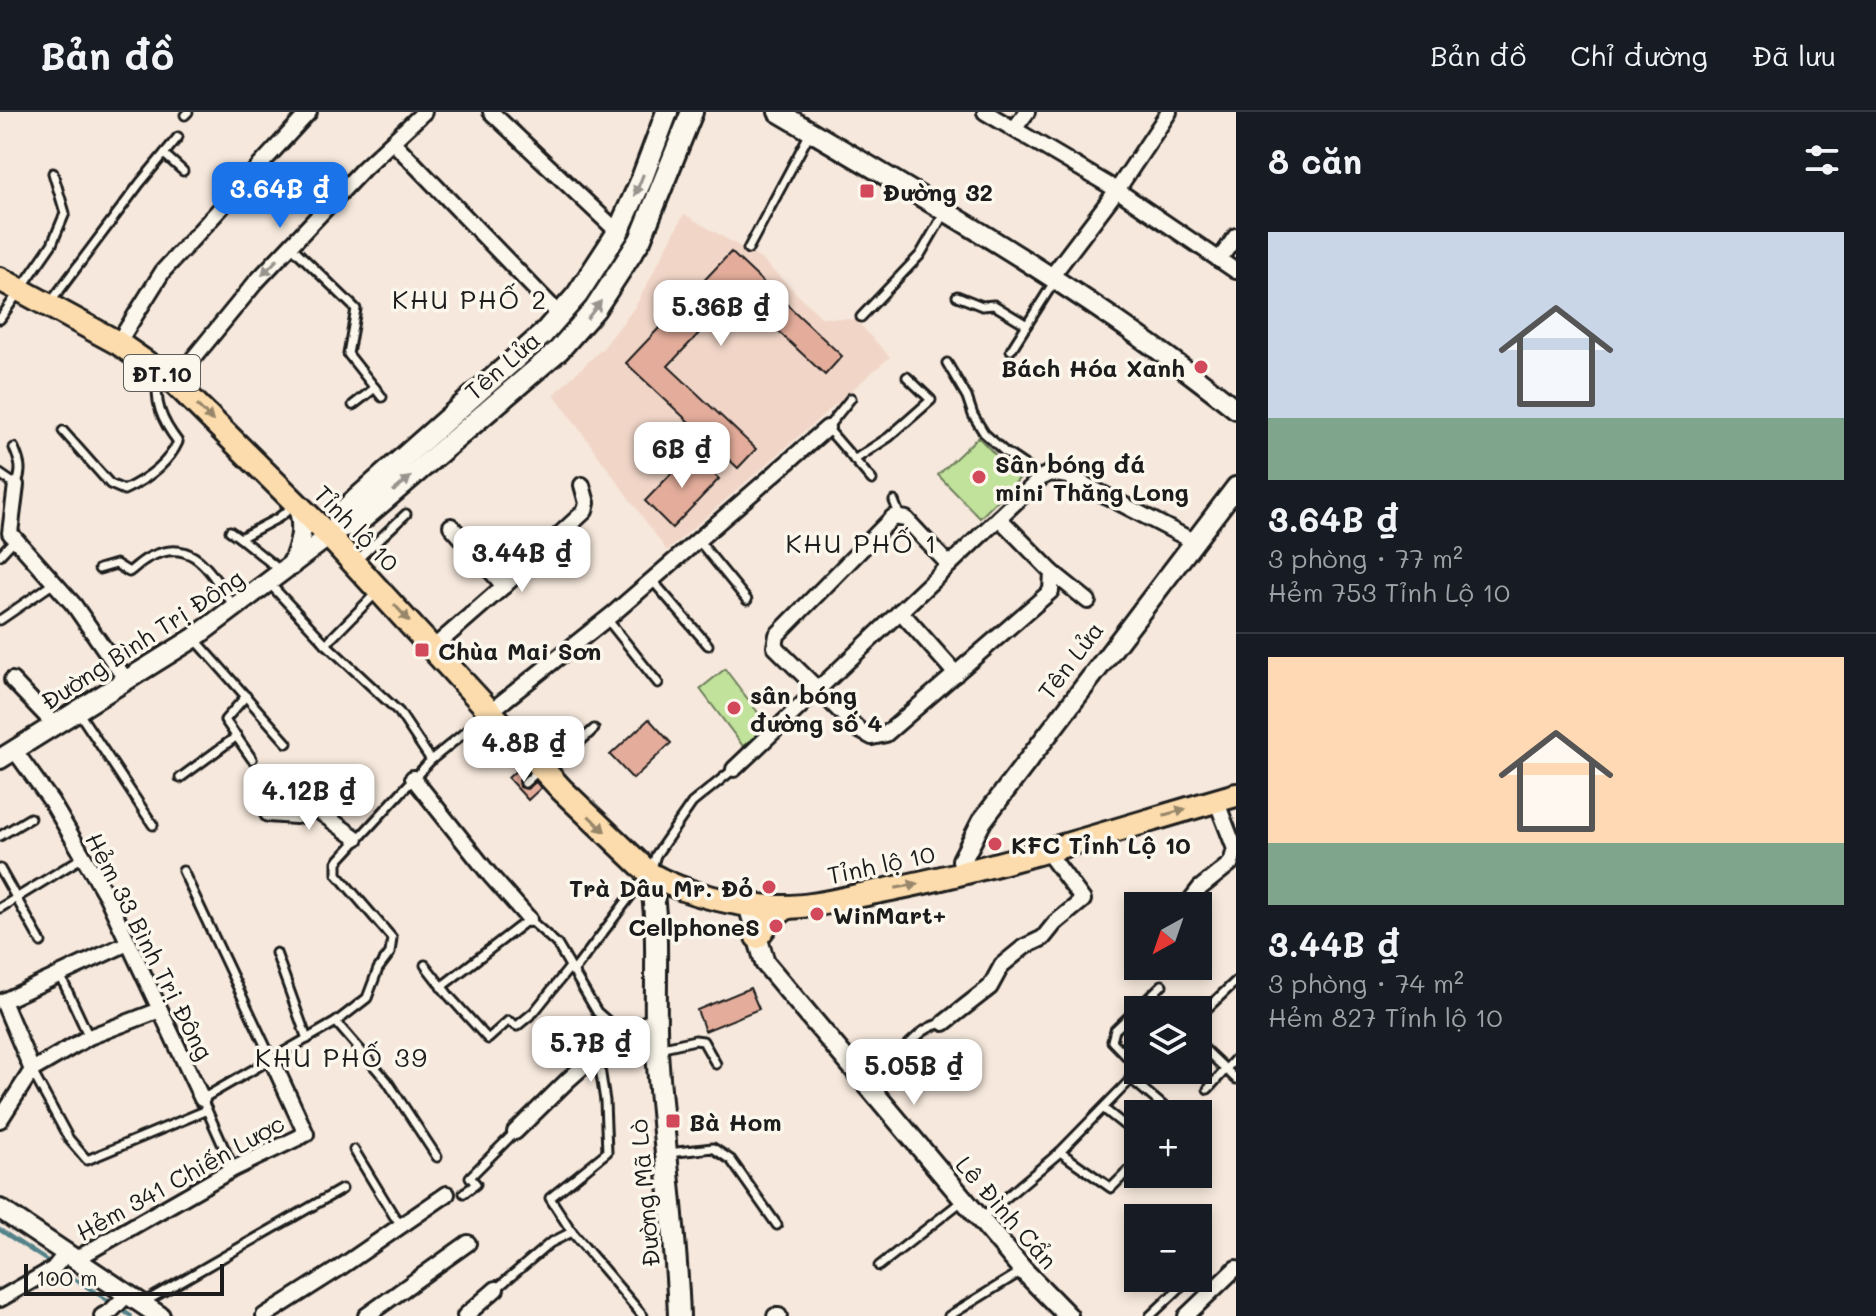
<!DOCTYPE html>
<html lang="vi">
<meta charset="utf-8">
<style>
:root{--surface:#171b24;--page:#20242c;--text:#f1f3f6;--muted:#9ea1a6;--line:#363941;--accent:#1a73e8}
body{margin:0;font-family:Mali,sans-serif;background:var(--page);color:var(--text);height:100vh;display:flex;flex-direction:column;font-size:30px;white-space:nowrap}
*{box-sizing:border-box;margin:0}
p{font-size:26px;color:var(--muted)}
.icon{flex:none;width:44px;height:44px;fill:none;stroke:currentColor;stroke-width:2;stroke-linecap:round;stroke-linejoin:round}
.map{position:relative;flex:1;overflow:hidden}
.drawer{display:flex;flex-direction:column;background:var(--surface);width:640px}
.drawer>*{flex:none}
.needle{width:52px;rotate:220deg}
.tools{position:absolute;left:1124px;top:780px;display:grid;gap:16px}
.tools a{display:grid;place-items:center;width:88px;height:88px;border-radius:0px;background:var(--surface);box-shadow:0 4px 12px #0003;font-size:40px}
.scale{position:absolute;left:24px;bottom:20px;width:200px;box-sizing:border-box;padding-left:8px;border:4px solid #1c1c1c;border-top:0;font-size:22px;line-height:28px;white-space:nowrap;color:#1c1c1c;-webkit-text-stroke:6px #fbf7ec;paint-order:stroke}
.price{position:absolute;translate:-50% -68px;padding:0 18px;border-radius:16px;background:#fff;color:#222;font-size:26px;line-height:52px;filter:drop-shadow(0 2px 4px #0008)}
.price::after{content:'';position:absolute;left:50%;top:48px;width:24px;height:18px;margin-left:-12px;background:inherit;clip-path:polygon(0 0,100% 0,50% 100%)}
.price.current{background:var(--accent);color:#fff}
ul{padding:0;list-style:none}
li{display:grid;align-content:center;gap:16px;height:424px;padding:0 32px}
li+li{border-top:2px solid var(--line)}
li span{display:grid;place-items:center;height:248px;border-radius:0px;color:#555}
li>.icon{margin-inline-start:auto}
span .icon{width:144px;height:144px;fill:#fffc;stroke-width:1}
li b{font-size:34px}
h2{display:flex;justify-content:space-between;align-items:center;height:96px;padding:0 32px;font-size:34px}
header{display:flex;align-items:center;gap:48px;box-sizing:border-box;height:112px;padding:0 40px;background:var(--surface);border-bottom:2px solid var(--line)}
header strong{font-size:38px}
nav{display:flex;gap:44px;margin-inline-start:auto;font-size:28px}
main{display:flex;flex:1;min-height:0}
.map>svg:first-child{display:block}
.built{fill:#f1d6c8}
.garden{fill:#c1e29b;stroke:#6e7f5c;stroke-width:2}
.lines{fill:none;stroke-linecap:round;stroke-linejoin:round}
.stream{stroke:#528289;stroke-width:4}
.building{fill:#e4ad9b;stroke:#1c1c1c;stroke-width:2}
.service-casing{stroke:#1c1c1c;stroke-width:13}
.minor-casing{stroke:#1c1c1c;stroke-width:20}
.tertiary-casing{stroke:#1c1c1c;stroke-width:24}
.secondary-casing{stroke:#1c1c1c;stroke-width:26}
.primary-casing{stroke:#1c1c1c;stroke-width:28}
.service{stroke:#fbf7ec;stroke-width:7}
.minor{stroke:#fbf7ec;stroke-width:14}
.tertiary{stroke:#fbf7ec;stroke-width:18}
.secondary{stroke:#fbf7ec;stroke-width:20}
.primary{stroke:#fcdcac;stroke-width:22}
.oneway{fill:#97948e}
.oneway2{fill:#97866b}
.poi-dot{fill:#d1495b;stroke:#fbf7ec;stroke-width:3}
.labels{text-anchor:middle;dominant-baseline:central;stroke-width:7;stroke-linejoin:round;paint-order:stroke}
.shield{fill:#fbf7ec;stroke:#5f5e5a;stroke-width:2}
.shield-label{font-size:22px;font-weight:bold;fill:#1c1c1c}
.poi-label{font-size:24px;font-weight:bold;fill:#1c1c1c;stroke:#fbf7ec;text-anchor:start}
.street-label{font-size:24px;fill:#1c1c1c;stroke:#fbf7ec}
.neighbourhood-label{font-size:26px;letter-spacing:2px;fill:#1c1c1c;stroke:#fbf7ec}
</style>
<header>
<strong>Bản đồ</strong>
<nav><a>Bản đồ</a><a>Chỉ đường</a><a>Đã lưu</a></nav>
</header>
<main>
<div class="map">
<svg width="1236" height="1204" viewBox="0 0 1236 1204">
<rect width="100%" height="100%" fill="#f6e8dc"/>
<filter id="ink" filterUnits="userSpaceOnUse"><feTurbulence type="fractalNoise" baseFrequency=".0125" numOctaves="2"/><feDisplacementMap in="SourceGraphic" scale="16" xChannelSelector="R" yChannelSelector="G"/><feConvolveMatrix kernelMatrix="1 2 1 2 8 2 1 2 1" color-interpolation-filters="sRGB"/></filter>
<g filter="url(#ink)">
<polygon class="built" points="684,102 761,147 821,205 856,208 890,245 667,439 554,282 603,236 635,195"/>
<g class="garden">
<polygon points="978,325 1019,367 980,406 938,363"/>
<polygon points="725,557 769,615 743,634 700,577"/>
</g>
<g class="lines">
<g class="stream">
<polyline points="0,1118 52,1152"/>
<polyline points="59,1157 112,1191"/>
<polyline points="119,1196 131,1204"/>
</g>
</g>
<g class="building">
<polygon points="731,140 842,244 825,263 737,181 668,254 756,337 738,356 626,251"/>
<polygon points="692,340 719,367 672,416 645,389"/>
<polygon points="649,607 671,631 633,667 610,643"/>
<polygon points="521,654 527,660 519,668 520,675 527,677 536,670 541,676 528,688 508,666"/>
<polygon points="750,876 759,897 705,919 697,898"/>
</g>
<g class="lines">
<g class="service-casing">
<g id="service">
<polyline points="185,3 188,0"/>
<polyline points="164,42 183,59"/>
<polyline points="291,134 356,197 348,242 382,285"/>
<polyline points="748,137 810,21"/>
<polyline points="957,184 982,194 994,193 1027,213"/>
<polyline points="50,191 140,71 178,25"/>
<polyline points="861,205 920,143 945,100"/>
<polyline points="0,207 52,132 65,101 53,61"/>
<polyline points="1011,238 1054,170"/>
<polyline points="947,251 967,285 973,303 984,321 1005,340 1042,365"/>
<polyline points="851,286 827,316 872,368"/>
<polyline points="353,293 375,276"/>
<path d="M 63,319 L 110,372 L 124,378 C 145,368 168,352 178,330 C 162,309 153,290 159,263"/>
<polyline points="854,348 889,325 931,288 907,265"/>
<path d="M 0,362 L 16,373 C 23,359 20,350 14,336"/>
<polyline points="894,389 900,405"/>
<polyline points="230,419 240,426 278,406 295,393"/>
<polyline points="240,426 281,459"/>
<polyline points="698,428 747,488"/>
<polyline points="0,443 15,427"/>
<polyline points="356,449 406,402"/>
<path d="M 99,457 L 116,452 L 129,460 C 136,455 142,448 150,445 C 195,423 211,463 234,494"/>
<polyline points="652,468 708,533"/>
<polyline points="269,471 326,532 399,600 431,648"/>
<polyline points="607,507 658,571"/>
<polyline points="0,508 54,471"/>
<polyline points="196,528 287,631"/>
<polyline points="326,532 377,480"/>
<polyline points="246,584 225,608 252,647"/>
<polyline points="79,601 153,713"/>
<polyline points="548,659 594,617"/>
<polyline points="180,666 237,624"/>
<polyline points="525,671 540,657"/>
<polyline points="0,724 30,706"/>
<polyline points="0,757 41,830"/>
<polyline points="183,759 272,948"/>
<polyline points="0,796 83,745"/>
<polyline points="276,841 307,927"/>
<polyline points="425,853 449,884 488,927 508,909 517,914 534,900 570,855"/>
<polyline points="573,860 638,774 650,762 656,743 692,691 734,657"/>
<polyline points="60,863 89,925"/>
<polyline points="441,875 529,807 557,832 597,900 621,921"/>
<polyline points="1198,905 1236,869"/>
<polyline points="336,910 387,969 437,1045"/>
<polyline points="1198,931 1236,967"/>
<polyline points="659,936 695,928 703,929 716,952"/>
<polyline points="598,943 605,989 607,1040 550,1086 572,1120 643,1204"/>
<polyline points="1138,956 1112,929 1115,918 1162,873"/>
<polyline points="32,959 69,1027 87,1048 207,998"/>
<path d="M 865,965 C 877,957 891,949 902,939 C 916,926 924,914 944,911"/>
<polyline points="1130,966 1169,999"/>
<polyline points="1208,977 1236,946"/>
<polyline points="1104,997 1138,1024"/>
<polyline points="354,1038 394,1104 403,1113"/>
<polyline points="1060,1040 1111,1076 1134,1053"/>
<polyline points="668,1041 713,1036 731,1048 777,1113"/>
<polyline points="233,1056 202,987 336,910 367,886 378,857 390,841 392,826 337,762 337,750 431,648 486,603"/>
<polyline points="464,1081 476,1072 470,1065 515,1020"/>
<polyline points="982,1106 1060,1040 1140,958"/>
<polyline points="879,1154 962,1089"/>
<polyline points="496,1177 550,1131 572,1120"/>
<polyline points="143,1191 342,1077"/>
<polyline points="949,1204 1022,1159"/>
<polyline points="1150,1204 1189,1167"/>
</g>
</g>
<g class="minor-casing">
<g id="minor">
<polyline points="491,0 618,120"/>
<polyline points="985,0 1117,78 1236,159"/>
<polyline points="1014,17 1027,0"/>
<polyline points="393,30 560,203"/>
<polyline points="1219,148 1236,124"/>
<polyline points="1051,165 1117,78 1169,0"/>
<polyline points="118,231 163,159 309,0"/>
<polyline points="174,270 255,171 363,57 424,0"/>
<polyline points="16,373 10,421 74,493 126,568"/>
<polyline points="949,453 906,407 893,405 777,523 775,535 859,618 872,625 886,622 1051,479 1052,460 999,406"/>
<polyline points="1052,460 1088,489"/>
<polyline points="504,474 585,399 587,391 582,373"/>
<polyline points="900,499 956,562"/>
<polyline points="433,536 504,474 451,414"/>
<polyline points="12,568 55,613"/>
<polyline points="491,599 614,501 827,316"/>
<polyline points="15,639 51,689 107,785 202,987"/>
<polyline points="734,657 1042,365 1050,361 1068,364 1193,429"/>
<polyline points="413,666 490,763 529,807"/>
<polyline points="268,702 296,704 317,698 356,726"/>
<polyline points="1186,794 1200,776 1231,751 1235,737 1216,688"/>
<polyline points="944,911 990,875 1002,853 1024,835 1043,826 1055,811 1083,788 1046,738"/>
<polyline points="32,958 3,889 128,831"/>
<polyline points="0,1008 32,958 89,925 160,898"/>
<polyline points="515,1020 568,968 621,921 658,907"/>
<polyline points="76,1147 233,1057 306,1022 272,948"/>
<polyline points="0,1187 53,1157 66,1141"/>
<polyline points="102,1204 111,1199 128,1182"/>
<polyline points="264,1204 338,1157 447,1082"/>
<polyline points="366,1204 468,1131"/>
<polyline points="465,1204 496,1177"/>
<polyline points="775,1204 779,1204"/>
<polyline points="1186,1204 1236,1156"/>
</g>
</g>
<g class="tertiary-casing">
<g id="tertiary">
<path d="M 778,0 C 934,92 1094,183 1236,297"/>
<path d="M 291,454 C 301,432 305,415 297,392"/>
<polyline points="0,647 194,526 329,424"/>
<polyline points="965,760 962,748 982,709 1236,375"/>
<polyline points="748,793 765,851 1023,1158 1068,1204"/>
<polyline points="0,1097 160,1204"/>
</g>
</g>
<g class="secondary-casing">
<g id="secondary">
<polyline points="339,415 342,400 543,222 577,183 618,120 641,69 667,0"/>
<polyline points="329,424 339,415 356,412 559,238 595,197 640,128 692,0"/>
<path d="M 650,762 C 661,821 653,881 657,940 C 663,1028 676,1116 679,1204"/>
</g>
</g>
<g class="primary-casing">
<g id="primary">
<path d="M 0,167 L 118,231 L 174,270 L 329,424 L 562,678 L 650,762 C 684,782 741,795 779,795 C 812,796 845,786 876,780 C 998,757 1117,717 1236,683"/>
<polyline points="757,825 770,808 787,795"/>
</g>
</g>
<use href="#service" class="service"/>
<use href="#minor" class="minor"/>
<use href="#tertiary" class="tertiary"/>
<use href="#secondary" class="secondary"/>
<use href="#primary" class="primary"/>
</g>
<defs><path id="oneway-solid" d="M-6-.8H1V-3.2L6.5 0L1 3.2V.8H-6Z" transform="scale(2)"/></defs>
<g class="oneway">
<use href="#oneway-solid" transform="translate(639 73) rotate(112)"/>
<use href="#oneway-solid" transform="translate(270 155) rotate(134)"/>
<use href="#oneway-solid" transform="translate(594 198) rotate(-52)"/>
<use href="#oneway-solid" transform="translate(402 372) rotate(-40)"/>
</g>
<g class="oneway2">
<use href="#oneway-solid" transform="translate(205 301) rotate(45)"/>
<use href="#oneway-solid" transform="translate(402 501) rotate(48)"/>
<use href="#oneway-solid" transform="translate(1175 700) rotate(-16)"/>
<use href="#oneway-solid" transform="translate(597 712) rotate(44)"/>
<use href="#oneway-solid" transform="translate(907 774) rotate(-11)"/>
</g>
</g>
<g class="poi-dot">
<rect x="859" y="71" width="16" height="16" rx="4"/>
<circle cx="1201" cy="255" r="8"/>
<circle cx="979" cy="365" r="8"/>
<rect x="414" y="530" width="16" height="16" rx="4"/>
<circle cx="734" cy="596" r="8"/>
<circle cx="995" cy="732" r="8"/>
<circle cx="769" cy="775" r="8"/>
<circle cx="817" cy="802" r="8"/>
<circle cx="776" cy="814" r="8"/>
<rect x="665" y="1001" width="16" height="16" rx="4"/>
</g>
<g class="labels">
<rect class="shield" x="124" y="243" width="76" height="36" rx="6"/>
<g class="shield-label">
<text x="162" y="261">ĐT.10</text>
</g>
<g class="poi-label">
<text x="883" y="79">Đường 32</text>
<text x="1185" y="255" text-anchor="end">Bách Hóa Xanh</text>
<text x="995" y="351">Sân bóng đá<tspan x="995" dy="28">mini Thăng Long</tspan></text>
<text x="438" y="538">Chùa Mai Sơn</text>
<text x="750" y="582">sân bóng<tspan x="750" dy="28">đường số 4</tspan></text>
<text x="1011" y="732">KFC Tỉnh Lộ 10</text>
<text x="753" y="775" text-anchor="end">Trà Dâu Mr. Đỏ</text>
<text x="833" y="802">WinMart+</text>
<text x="760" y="814" text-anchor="end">CellphoneS</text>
<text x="689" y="1009">Bà Hom</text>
</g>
<g class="street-label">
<text transform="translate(502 253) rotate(-41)">Tên Lửa</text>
<text transform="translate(357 416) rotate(46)">Tỉnh lộ 10</text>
<text transform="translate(142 527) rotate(-33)">Đường Bình Trị Đông</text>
<text transform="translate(1070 548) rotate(-53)">Tên Lửa</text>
<text transform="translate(881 752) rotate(-12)">Tỉnh lộ 10</text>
<text transform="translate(150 834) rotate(63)">Hẻm 33 Bình Trị Đông</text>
<text transform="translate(180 1065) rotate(-29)">Hẻm 341 Chiến Lược</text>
<text transform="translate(644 1081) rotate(-95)">Đường Mã Lò</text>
<text transform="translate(1007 1100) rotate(49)">Lê Đình Cẩn</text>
</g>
<g class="neighbourhood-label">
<text x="470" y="187">KHU PHỐ 2</text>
<text x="862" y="431">KHU PHỐ 1</text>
<text x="342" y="945">KHU PHỐ 39</text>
</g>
</g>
</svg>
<div class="tools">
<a><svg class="needle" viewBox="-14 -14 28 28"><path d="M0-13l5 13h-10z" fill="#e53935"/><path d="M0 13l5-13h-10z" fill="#9ea1a6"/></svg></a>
<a><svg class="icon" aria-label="layers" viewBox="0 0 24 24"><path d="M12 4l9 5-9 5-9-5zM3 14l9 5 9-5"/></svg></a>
<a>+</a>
<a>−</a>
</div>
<div class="scale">100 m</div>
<b class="price current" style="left:280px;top:118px">3.64B ₫</b>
<b class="price" style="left:721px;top:236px">5.36B ₫</b>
<b class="price" style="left:682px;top:378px">6B ₫</b>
<b class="price" style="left:522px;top:482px">3.44B ₫</b>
<b class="price" style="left:524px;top:672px">4.8B ₫</b>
<b class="price" style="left:309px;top:720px">4.12B ₫</b>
<b class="price" style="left:591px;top:972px">5.7B ₫</b>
<b class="price" style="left:914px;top:995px">5.05B ₫</b>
</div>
<section class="drawer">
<h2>8 căn<svg class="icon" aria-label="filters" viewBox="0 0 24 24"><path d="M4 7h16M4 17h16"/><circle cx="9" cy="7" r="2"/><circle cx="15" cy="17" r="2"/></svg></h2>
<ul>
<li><span style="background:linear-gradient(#c9d6e8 75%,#7fa58c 0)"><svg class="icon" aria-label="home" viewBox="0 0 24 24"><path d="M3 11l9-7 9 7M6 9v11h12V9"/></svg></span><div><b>3.64B ₫</b><p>3 phòng · 77 m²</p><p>Hẻm 753 Tỉnh Lộ 10</p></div></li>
<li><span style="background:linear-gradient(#ffd9b3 75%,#7fa58c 0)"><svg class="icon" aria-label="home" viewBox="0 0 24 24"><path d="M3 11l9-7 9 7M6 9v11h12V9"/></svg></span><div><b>3.44B ₫</b><p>3 phòng · 74 m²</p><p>Hẻm 827 Tỉnh lộ 10</p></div></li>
</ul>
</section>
</main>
